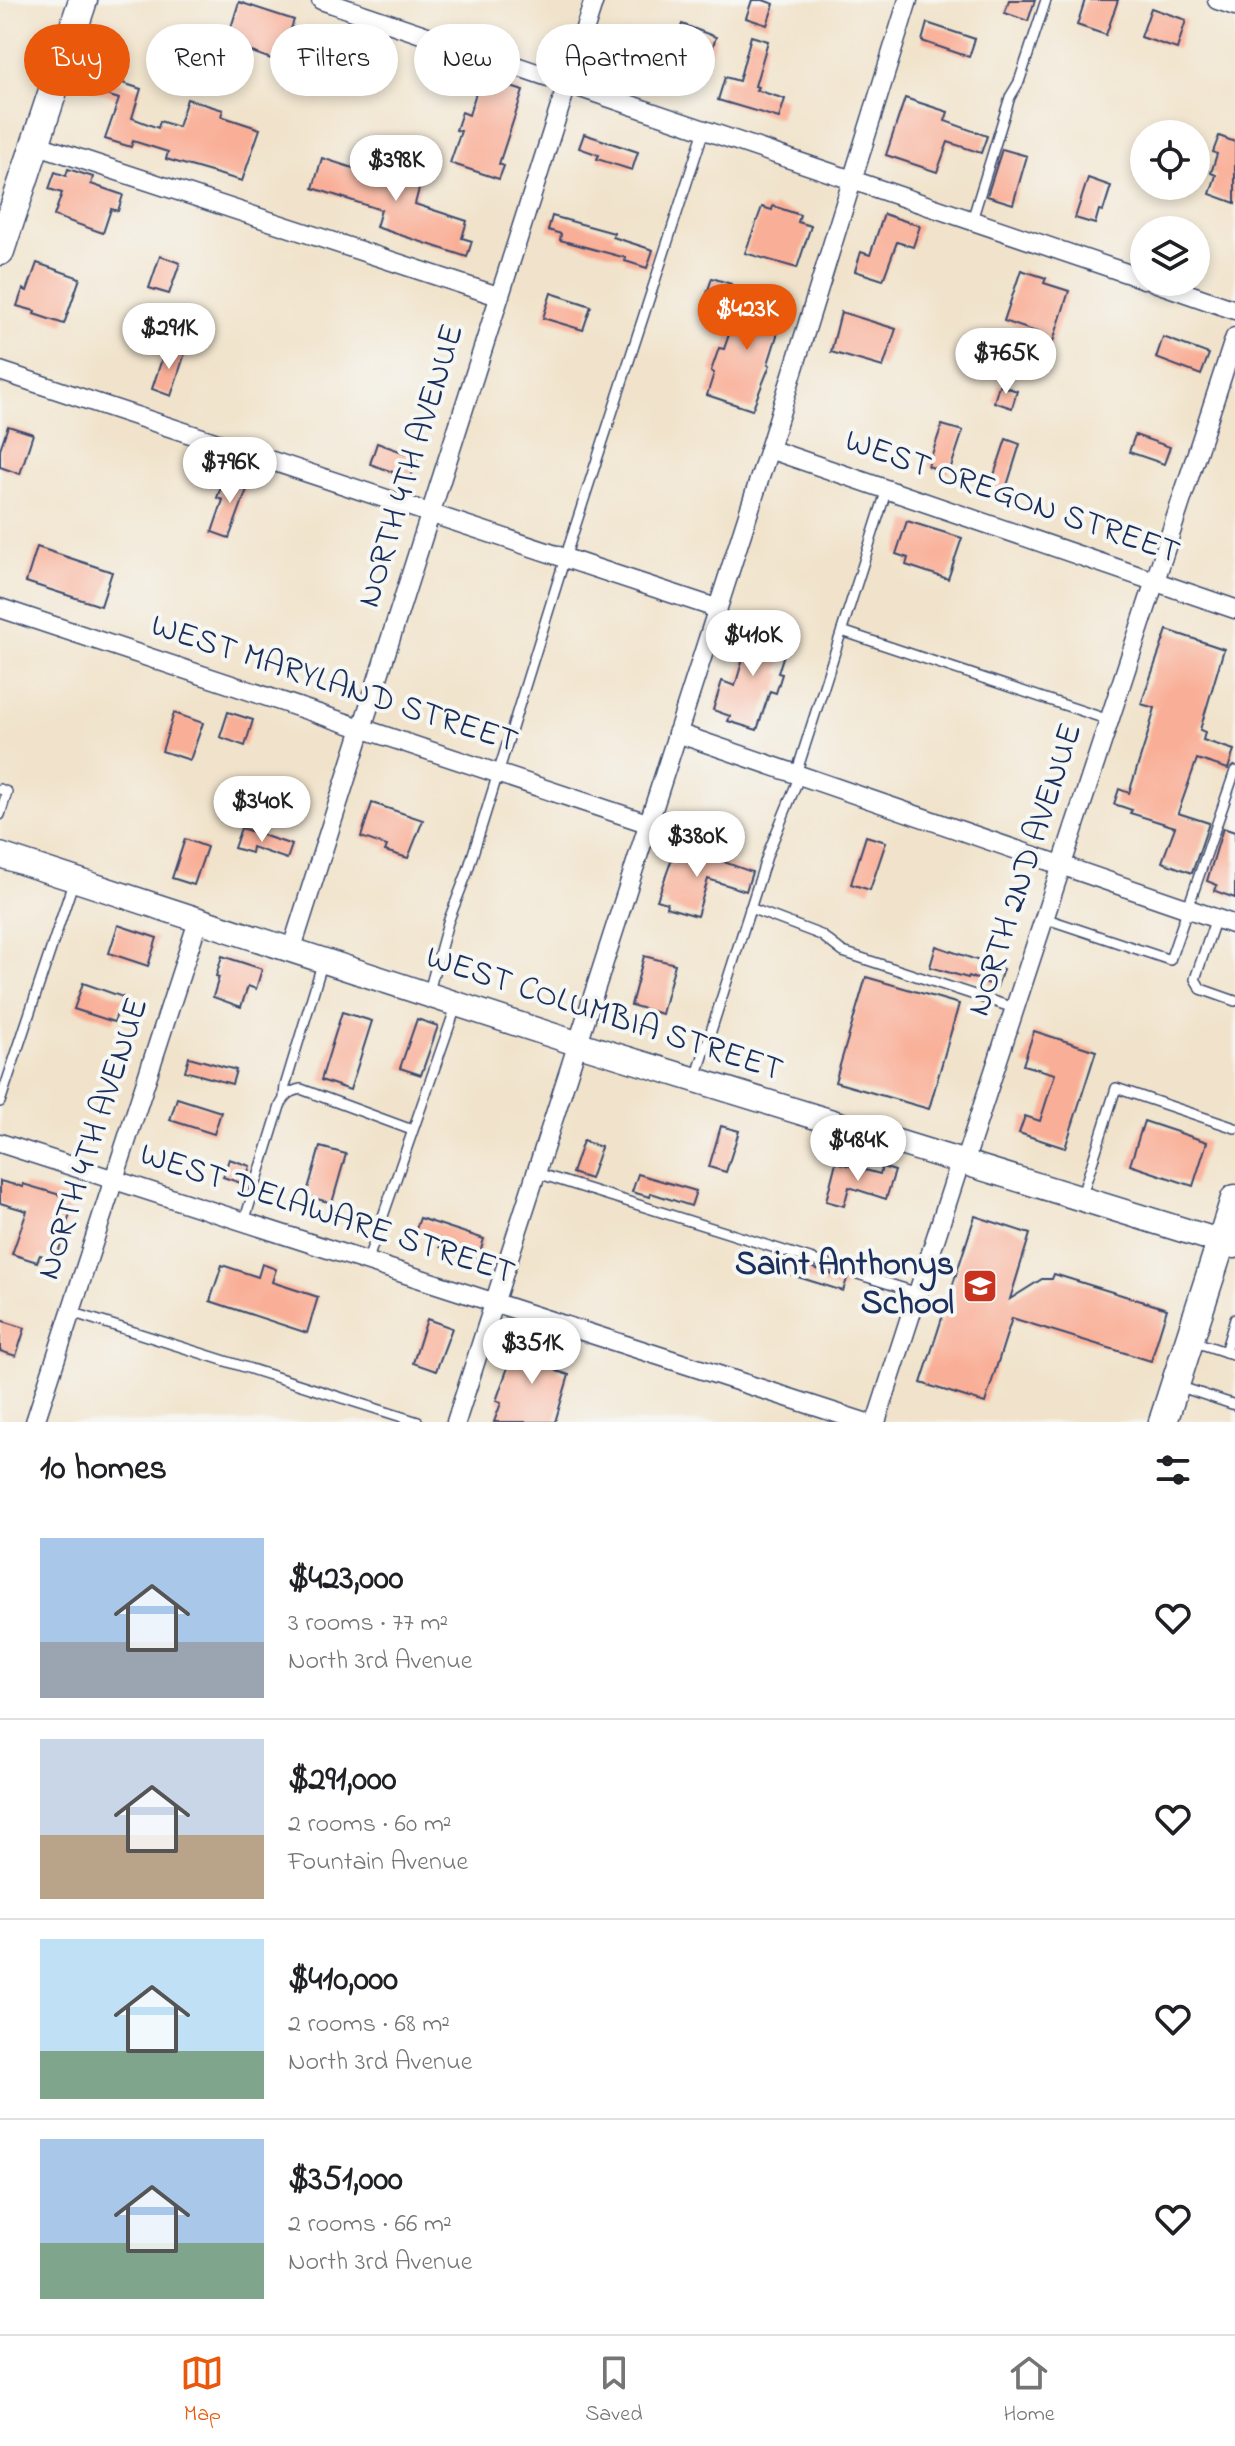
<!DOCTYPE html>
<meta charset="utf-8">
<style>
:root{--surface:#fff;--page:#f2f2f2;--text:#202124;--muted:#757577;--line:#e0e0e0;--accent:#ea580c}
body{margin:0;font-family:"Indie Flower",sans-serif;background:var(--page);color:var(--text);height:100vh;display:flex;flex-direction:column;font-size:30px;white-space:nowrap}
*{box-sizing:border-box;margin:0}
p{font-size:26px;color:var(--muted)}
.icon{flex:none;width:44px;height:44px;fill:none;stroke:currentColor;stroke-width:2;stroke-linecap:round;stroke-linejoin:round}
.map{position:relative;height:1422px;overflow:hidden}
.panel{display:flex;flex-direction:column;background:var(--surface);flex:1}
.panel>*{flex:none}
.banner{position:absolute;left:24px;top:24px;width:800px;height:72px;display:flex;gap:16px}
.fabs{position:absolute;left:1130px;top:120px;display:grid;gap:16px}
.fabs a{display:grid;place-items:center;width:80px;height:80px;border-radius:50%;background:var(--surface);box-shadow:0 4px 12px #0003;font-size:40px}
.price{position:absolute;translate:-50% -68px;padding:0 18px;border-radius:28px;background:#fff;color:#222;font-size:26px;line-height:52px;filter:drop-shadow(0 2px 4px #0008)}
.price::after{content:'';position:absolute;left:50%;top:48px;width:24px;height:18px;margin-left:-12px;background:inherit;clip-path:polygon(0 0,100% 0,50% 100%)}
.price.selected{background:var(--accent);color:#fff}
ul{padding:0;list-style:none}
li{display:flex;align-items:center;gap:24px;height:200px;padding:0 40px}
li+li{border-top:2px solid var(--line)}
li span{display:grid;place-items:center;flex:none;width:224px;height:160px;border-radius:0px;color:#555}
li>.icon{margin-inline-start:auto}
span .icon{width:96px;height:96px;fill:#fffc;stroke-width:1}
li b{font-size:34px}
h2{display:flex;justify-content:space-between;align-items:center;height:96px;padding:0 40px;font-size:34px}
.pill{padding:0 28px;border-radius:36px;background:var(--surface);box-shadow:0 4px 12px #0003;font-size:28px;line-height:72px}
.pill.selected{background:var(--accent);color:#fff}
.menu{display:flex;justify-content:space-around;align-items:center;height:112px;border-top:2px solid var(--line);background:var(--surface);font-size:22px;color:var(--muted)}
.menu a{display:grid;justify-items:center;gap:4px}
.menu .selected{color:var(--accent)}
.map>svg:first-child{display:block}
.building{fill:#f9af97}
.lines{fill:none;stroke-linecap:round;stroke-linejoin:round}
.service-casing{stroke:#3b4a6e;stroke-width:12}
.minor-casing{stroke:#3b4a6e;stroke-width:21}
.secondary-casing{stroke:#3b4a6e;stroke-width:27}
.primary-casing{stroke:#3b4a6e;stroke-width:31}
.service{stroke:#fff;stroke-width:9}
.minor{stroke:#fff;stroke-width:18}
.secondary{stroke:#fff;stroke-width:24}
.primary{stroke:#fff;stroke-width:28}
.labels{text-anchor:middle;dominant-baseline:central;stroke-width:8;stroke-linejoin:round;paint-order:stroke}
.street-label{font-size:34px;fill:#1b2f5e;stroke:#f6f6f2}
.poi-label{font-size:34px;font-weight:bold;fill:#1b2f5e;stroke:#f6f6f2;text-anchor:end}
</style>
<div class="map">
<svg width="1235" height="1422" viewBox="0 0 1235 1422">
<rect width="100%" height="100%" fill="#f6f6f2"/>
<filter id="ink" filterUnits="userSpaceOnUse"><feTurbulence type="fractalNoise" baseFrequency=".0125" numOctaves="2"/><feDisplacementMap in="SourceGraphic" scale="16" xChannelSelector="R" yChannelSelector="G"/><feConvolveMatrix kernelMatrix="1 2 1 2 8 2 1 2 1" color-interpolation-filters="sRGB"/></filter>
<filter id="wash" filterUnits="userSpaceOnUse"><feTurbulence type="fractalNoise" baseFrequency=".006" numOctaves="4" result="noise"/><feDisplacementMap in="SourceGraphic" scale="32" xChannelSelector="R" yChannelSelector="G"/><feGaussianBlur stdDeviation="1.8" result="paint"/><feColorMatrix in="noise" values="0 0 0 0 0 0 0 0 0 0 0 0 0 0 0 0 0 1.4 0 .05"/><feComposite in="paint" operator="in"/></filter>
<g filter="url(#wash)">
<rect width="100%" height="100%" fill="#f1e3cb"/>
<g id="blocks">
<g class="building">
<polygon points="752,0 763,0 774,4 767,25 746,18"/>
<polygon points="1009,0 1035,0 1028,21 1005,13"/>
<polygon points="1085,0 1118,0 1106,35 1077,25"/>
<polygon points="239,2 294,20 279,62 244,49 242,56 224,50"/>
<polygon points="1151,8 1186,20 1177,49 1141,37"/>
<polygon points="927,23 975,39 969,57 922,41"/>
<polygon points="682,24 716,37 710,55 675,43"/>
<polygon points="751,36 768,41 755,86 758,87 756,90 785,99 779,118 718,100 725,77 739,81"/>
<polygon points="362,42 381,48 367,89 348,83"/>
<polygon points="95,74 141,89 132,118 158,128 160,121 178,127 187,99 223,110 221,116 260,129 242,181 166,159 168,152 133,141 131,147 105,139 119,99 90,90"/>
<polygon points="481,77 523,91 499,164 504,166 499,179 450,163 461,131 456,130 462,112 469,115"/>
<polygon points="905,98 948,112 945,121 987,136 981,153 948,142 937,172 886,155"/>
<polygon points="584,134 638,152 632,170 597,159 599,155 579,148"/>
<polygon points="1219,136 1235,142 1235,203 1210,194 1216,175 1211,173 1217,154 1213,152"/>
<polygon points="1002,149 1027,156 1013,204 987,196"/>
<polygon points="405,152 427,158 415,204 467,221 462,238 472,241 467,257 376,227 381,210 313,188 322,158 396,182"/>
<polygon points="68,169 93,177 91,184 123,195 118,211 111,209 103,233 54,216 62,193 49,189 55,172 66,176"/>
<polygon points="1088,178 1111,186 1103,211 1099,210 1095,224 1075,218"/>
<polygon points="773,206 800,215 798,222 811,226 797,268 745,253 762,207 772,210"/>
<polygon points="884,214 920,226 913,247 897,242 883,280 855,271 861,252 870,255"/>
<polygon points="552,216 614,233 613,237 653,250 647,268 625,261 626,258 560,240 561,234 548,230"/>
<polygon points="160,256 180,263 169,294 149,288"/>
<polygon points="37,263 80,278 64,324 34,314 35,311 17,306 23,289 27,291"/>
<polygon points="1021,270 1046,278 1044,283 1069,291 1043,373 1028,368 1039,333 1004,321"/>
<polygon points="712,278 731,284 725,302 706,296"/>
<polygon points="551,293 591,306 583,330 543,318"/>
<polygon points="743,293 786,307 768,364 770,365 752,410 707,395 714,373 711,371 719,348 724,349"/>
<polygon points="841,312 896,329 883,367 831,352"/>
<polygon points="1163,337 1209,354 1201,375 1156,358"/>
<polygon points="166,347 185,353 171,396 152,389"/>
<polygon points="999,385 1017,391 1012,408 994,402"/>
<polygon points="942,425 963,431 949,473 928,466"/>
<polygon points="8,426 33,434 20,474 0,467 0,449"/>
<polygon points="1135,435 1170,447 1164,464 1129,452"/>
<polygon points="1006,439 1020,444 1005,492 990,487"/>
<polygon points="377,443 417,457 410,478 370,464"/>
<polygon points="225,476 249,484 229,538 212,532 223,500 217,498"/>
<polygon points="907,521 962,538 948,579 906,565 908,558 896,554"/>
<polygon points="37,547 112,572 101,606 26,582"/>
<polygon points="749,624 789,638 778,673 782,674 776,693 770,691 757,730 728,721 730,716 713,710 722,681 735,686 745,652 740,650"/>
<polygon points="1167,630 1224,649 1200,730 1205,732 1203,740 1234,750 1228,769 1197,759 1178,813 1209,823 1192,873 1162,862 1175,827 1130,813 1132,810 1114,804 1119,789 1129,793 1146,740 1155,708 1141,704"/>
<polygon points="228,712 253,720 245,746 220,737"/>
<polygon points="174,713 203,723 190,760 162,751"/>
<polygon points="372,803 423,820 408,858 385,851 387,846 361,837"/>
<polygon points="241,828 292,845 287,859 252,847 251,853 234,848"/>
<polygon points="1223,828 1235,832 1235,898 1215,891 1217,885 1207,881"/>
<polygon points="866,836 886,842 870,890 851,884"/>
<polygon points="185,839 207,847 194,885 172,878"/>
<polygon points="677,845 752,872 746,891 708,879 697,916 666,907 667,903 657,900"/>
<polygon points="118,925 157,938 148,966 109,953"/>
<polygon points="936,946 1003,969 997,987 969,976 968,978 930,967"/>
<polygon points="222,956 262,969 256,989 248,986 241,1007 213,997 219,977 216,976"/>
<polygon points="644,956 675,964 662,1014 631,1005"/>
<polygon points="866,977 959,1004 929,1109 835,1082"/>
<polygon points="83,983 123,997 114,1022 74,1009"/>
<polygon points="342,1012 372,1021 350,1090 321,1080"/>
<polygon points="417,1019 438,1026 421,1075 400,1068"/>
<polygon points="1034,1031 1096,1051 1065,1148 1019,1133 1025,1116 1040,1121 1055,1074 1023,1065"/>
<polygon points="189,1057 236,1070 232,1084 185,1071"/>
<polygon points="177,1098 221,1112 214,1134 170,1120"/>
<polygon points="1144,1121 1207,1142 1193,1186 1130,1165"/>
<polygon points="721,1126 739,1131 726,1172 709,1167"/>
<polygon points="583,1141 601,1147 590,1179 572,1173"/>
<polygon points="320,1147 346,1154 332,1203 306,1196"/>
<polygon points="229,1159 250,1166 244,1184 223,1177"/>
<polygon points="836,1162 880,1174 882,1167 895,1171 886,1199 849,1187 844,1206 826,1201"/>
<polygon points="638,1174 696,1191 691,1206 651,1193 650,1197 632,1192"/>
<polygon points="0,1181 23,1187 23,1184 67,1197 64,1205 72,1207 56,1260 40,1255 37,1262 12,1254 27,1211 0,1203"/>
<polygon points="975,1216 1030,1234 1010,1299 1042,1279 1052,1279 1054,1274 1167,1309 1151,1361 1012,1318 985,1403 921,1383"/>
<polygon points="420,1218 484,1239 478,1259 440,1247 442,1241 415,1232"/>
<polygon points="786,1259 847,1279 843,1291 782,1272"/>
<polygon points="262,1264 276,1269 272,1282 318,1297 307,1333 210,1301 222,1265 258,1277"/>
<polygon points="427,1319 452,1328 436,1371 413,1363"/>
<polygon points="0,1320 25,1328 16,1356 0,1351"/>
<polygon points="518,1339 563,1354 557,1371 569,1375 555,1422 494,1422 501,1403 496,1401"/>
</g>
</g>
</g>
<g filter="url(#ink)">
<use href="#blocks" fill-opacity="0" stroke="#3b4a6e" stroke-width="2"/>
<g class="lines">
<g class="service-casing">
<g id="service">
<polyline points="972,220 1010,97 1019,82 1046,0"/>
<polyline points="842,631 1109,720"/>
<polyline points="796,774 887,489"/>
<polyline points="0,789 7,792 0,815"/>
<polyline points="750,908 821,935 843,952 1014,1008"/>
<polyline points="1044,918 1170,960 1235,771"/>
<polyline points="1216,918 1195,979 1201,989 1235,1001"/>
<polyline points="428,995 448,922 467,873 565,558 704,130"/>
<polyline points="696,1078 768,853 800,775"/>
<polyline points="284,1097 285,1086 323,961"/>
<polyline points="0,1102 74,880"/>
<polyline points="537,1173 918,1293"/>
<polyline points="1081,1198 1116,1088 1235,1128"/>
<path d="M 244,1222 L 280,1106 C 285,1096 290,1091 301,1089 L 412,1130"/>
<polyline points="367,1262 457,1004"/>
<polyline points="71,1312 418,1422"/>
<polyline points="1192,1341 1235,1355"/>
<polyline points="1225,1352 1235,1319"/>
<polyline points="1178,1386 1235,1405"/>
</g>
</g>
<g class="minor-casing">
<g id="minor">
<polyline points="321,0 1144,279"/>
<polyline points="1217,0 1235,6"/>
<polyline points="35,144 498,296"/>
<polyline points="1154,282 1235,310"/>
<polyline points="0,371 716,608"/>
<polyline points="769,449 1235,609"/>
<polyline points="0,608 647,823"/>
<polyline points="677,733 1235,925"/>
<polyline points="291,951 594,0"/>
<polyline points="0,1143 864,1422"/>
<polyline points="35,1422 198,921"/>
<polyline points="456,1422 769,449 908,0"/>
<polyline points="876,1422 958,1169 964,1163 1235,337"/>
</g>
</g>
<g class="secondary-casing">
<polyline id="secondary" points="0,855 579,1044 1235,1246"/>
</g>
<g class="primary-casing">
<g id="primary">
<polyline points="0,251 83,0"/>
<polyline points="1163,1422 1235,1199"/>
</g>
</g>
<use href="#service" class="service"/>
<use href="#minor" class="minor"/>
<use href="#secondary" class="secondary"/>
<use href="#primary" class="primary"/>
</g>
</g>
<defs>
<g id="school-square" transform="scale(1.8)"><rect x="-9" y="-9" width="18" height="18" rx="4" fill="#c8321e" stroke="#f6f6f2"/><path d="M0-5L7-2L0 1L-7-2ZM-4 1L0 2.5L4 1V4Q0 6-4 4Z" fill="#fff"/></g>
</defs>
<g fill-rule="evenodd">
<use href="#school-square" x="980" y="1286"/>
</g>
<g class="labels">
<g class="street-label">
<text transform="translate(412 466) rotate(-73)">NORTH 4TH AVENUE</text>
<text transform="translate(1012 498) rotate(19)">WEST OREGON STREET</text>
<text transform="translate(334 685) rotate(18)">WEST MARYLAND STREET</text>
<text transform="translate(1026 870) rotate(-72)">NORTH 2ND AVENUE</text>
<text transform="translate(604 1015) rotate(18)">WEST COLUMBIA STREET</text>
<text transform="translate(94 1139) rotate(-72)">NORTH 4TH AVENUE</text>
<text transform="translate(327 1215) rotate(18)">WEST DELAWARE STREET</text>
</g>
<g class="poi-label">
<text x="954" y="1266">Saint Anthonys<tspan x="954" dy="39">School</tspan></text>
</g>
</g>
</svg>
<div class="fabs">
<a><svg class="icon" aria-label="locate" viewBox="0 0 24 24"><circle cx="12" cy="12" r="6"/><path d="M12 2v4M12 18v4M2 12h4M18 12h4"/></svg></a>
<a><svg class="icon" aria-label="layers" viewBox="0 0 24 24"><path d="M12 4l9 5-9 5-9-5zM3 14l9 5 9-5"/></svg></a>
</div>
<b class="price" style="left:396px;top:203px">$398K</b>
<b class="price selected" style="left:747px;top:352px">$423K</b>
<b class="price" style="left:169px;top:371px">$291K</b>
<b class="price" style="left:1006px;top:396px">$765K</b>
<b class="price" style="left:230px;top:505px">$796K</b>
<b class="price" style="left:753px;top:678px">$410K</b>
<b class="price" style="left:262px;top:844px">$340K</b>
<b class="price" style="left:697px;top:879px">$380K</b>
<b class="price" style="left:858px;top:1183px">$484K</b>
<b class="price" style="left:532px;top:1386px">$351K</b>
<div class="banner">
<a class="pill selected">Buy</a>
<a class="pill">Rent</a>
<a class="pill">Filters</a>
<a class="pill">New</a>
<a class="pill">Apartment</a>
</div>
</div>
<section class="panel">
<h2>10 homes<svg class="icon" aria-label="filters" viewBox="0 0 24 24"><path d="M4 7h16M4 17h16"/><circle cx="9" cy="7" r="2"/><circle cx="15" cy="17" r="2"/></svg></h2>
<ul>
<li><span style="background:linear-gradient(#a9c7e8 65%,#9aa5b1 0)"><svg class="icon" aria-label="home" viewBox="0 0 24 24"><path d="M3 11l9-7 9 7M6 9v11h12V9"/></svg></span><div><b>$423,000</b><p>3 rooms · 77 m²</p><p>North 3rd Avenue</p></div><svg class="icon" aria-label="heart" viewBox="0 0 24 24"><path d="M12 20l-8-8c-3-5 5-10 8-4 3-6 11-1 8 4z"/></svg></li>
<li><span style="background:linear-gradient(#c9d6e8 60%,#b9a48a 0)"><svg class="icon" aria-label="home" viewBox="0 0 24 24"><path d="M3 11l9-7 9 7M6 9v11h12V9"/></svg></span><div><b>$291,000</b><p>2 rooms · 60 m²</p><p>Fountain Avenue</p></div><svg class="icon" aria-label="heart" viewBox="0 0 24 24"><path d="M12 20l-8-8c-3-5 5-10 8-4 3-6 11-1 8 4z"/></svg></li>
<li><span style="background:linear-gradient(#bfe0f5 70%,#7fa58c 0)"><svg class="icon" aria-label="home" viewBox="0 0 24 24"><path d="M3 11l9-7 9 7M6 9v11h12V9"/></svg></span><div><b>$410,000</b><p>2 rooms · 68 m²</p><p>North 3rd Avenue</p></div><svg class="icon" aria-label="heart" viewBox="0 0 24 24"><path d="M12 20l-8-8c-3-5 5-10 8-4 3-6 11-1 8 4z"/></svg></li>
<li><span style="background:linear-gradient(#a9c7e8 65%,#7fa58c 0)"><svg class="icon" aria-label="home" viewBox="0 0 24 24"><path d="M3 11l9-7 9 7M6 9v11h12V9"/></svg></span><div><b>$351,000</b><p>2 rooms · 66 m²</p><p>North 3rd Avenue</p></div><svg class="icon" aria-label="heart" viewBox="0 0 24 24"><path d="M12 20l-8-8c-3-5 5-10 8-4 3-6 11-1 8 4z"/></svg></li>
</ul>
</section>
<nav class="menu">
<a class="selected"><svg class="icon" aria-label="map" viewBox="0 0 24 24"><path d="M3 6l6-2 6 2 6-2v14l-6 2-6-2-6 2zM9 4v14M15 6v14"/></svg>Map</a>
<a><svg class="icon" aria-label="saved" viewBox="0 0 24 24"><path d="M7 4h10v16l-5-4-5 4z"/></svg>Saved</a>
<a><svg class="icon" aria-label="home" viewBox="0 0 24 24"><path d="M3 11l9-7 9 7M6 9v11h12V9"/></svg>Home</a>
</nav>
